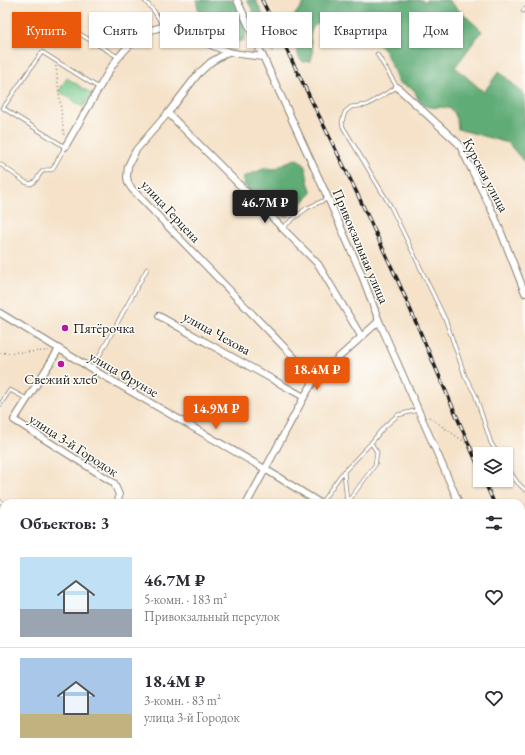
<!DOCTYPE html>
<html lang="ru">
<meta charset="utf-8">
<style>
:root{--surface:#fff;--page:#f2f2f3;--text:#2b2b33;--muted:#7c7c81;--line:#e1e1e2;--accent:#ea580c}
body{margin:0;font-family:"EB Garamond",serif;background:var(--page);color:var(--text);height:100vh;display:flex;flex-direction:column;font-size:15px;white-space:nowrap}
*{box-sizing:border-box;margin:0}
p{font-size:13px;color:var(--muted)}
.icon{flex:none;width:22px;height:22px;fill:none;stroke:currentColor;stroke-width:2;stroke-linecap:round;stroke-linejoin:round}
.map{position:relative;flex:1;overflow:hidden}
.sheet{position:absolute;left:0px;top:499px;width:525px;height:256px;display:flex;flex-direction:column;background:var(--surface);border-radius:12px 12px 0 0;box-shadow:0 1px 3px #0004}
.sheet>*{flex:none}
.hud{position:absolute;left:12px;top:12px;width:501px;height:36px;display:flex;gap:8px}
.fabs{position:absolute;left:473px;top:447px;display:grid;gap:8px}
.fabs a{display:grid;place-items:center;width:40px;height:40px;border-radius:0px;background:var(--surface);box-shadow:0 1px 3px #0004;font-size:20px}
.price{position:absolute;translate:-50% -34px;padding:0 9px;border-radius:4px;background:var(--accent);color:#fff;font-size:13px;line-height:26px;filter:drop-shadow(0 1px 2px #0008)}
.price::after{content:'';position:absolute;left:50%;top:24px;width:12px;height:9px;margin-left:-6px;background:inherit;clip-path:polygon(0 0,100% 0,50% 100%)}
.price.active{background:#222;color:#fff}
ul{padding:0;list-style:none}
li{display:flex;align-items:center;gap:12px;height:100px;padding:0 20px}
li+li{border-top:1px solid var(--line)}
li span{display:grid;place-items:center;flex:none;width:112px;height:80px;border-radius:0px;color:#555}
li>.icon{margin-inline-start:auto}
span .icon{width:48px;height:48px;fill:#fffc;stroke-width:1}
li b{font-size:17px}
h2{display:flex;justify-content:space-between;align-items:center;height:48px;padding:0 20px;font-size:17px}
.chip{padding:0 14px;border-radius:0px;background:var(--surface);box-shadow:0 1px 3px #0004;font-size:14px;line-height:36px}
.chip.active{background:var(--accent);color:#fff}
.map>svg:first-child{display:block}
.green{fill:#75c88b;stroke:#487254}
.forest{fill:#60ac77;stroke:#3e644a}
.lines{fill:none;stroke-linecap:round;stroke-linejoin:round}
.lane-casing{stroke:#887f72;stroke-width:4.5}
.street-casing{stroke:#887f72;stroke-width:8}
.path{stroke:#887f72;stroke-width:1.5;stroke-dasharray:1 3;stroke-linecap:butt}
.lane{stroke:#fff;stroke-width:3}
.street{stroke:#fff;stroke-width:6}
.rail-casing{stroke:#1c1c1c;stroke-width:3.5}
.rail{stroke:#fdfcf7;stroke-width:2;stroke-dasharray:6;stroke-linecap:butt}
.poi-dot{fill:#b5179e;stroke:#fdfcf7;stroke-width:1.5}
.labels{text-anchor:middle;dominant-baseline:central;stroke-width:3;stroke-linejoin:round;paint-order:stroke}
.street-label{font-size:14px;fill:#1c1c1c;stroke:#fdfcf7}
.poi-label{font-size:14px;fill:#1c1c1c;stroke:#fdfcf7;text-anchor:start}
</style>
<div class="map">
<svg width="525" height="755" viewBox="0 0 525 755">
<rect width="100%" height="100%" fill="#fdfcf7"/>
<filter id="ink" filterUnits="userSpaceOnUse"><feTurbulence type="fractalNoise" baseFrequency=".025" numOctaves="2"/><feDisplacementMap in="SourceGraphic" scale="8" xChannelSelector="R" yChannelSelector="G"/><feConvolveMatrix kernelMatrix="1 2 1 2 8 2 1 2 1" color-interpolation-filters="sRGB"/></filter>
<filter id="wash" filterUnits="userSpaceOnUse"><feTurbulence type="fractalNoise" baseFrequency=".012" numOctaves="4" result="noise"/><feDisplacementMap in="SourceGraphic" scale="16" xChannelSelector="R" yChannelSelector="G"/><feGaussianBlur stdDeviation="0.9" result="paint"/><feColorMatrix in="noise" values="0 0 0 0 0 0 0 0 0 0 0 0 0 0 0 0 0 1.4 0 .05"/><feComposite in="paint" operator="in"/></filter>
<g filter="url(#wash)">
<rect width="100%" height="100%" fill="#f5e2c9"/>
<polygon class="green" points="67,78 92,94 83,107 59,91"/>
<g class="forest">
<path d="M 196,0 L 232,0 C 240,15 252,24 243,41 C 207,44 203,31 196,0 Z"/>
<path d="M 247,0 L 256,0 C 263,17 276,35 273,54 L 267,37 Z"/>
<path d="M 306,0 L 422,0 L 425,2 L 426,0 L 448,0 L 482,31 L 455,67 L 484,92 L 499,71 L 525,95 L 525,163 L 508,143 L 458,129 C 456,96 439,113 423,105 C 417,101 417,93 413,89 C 410,87 403,85 399,83 L 385,51 L 379,45 L 364,39 L 352,27 L 336,21 L 320,22 L 313,27 L 310,36 L 313,53 L 311,61 L 303,62 C 301,60 298,57 298,54 C 296,49 291,25 292,21 C 294,13 302,7 306,0 Z"/>
<path d="M 296,159 C 307,162 306,172 308,181 C 309,186 312,189 311,194 L 291,213 L 288,216 L 283,216 L 276,212 L 263,200 L 248,190 L 243,182 L 243,177 L 266,168 L 275,169 L 287,162 Z"/>
<polygon points="525,700 525,755 500,755 496,751 521,751 521,703"/>
</g>
</g>
<g filter="url(#ink)">
<g class="lines">
<g class="lane-casing">
<g id="lane">
<polyline points="144,0 154,11 163,26"/>
<polyline points="523,11 525,9"/>
<path d="M 32,32 C 39,22 42,16 55,19 L 118,57"/>
<polyline points="377,54 397,87 367,105 351,107 345,112 342,122 343,127 391,207 446,321 465,376 475,394 491,443 498,454"/>
<path d="M 0,164 L 25,182 L 31,184 C 42,178 37,168 52,170 L 65,147 L 3,108 L 42,52 L 99,88"/>
<polyline points="282,228 307,208 327,199"/>
<polyline points="92,369 147,269"/>
<polyline points="0,405 10,390 27,399"/>
<polyline points="506,465 517,482 525,490"/>
<polyline points="344,472 347,502"/>
<polyline points="0,501 4,504"/>
<polyline points="321,503 340,476 371,443"/>
<polyline points="347,503 375,465 377,452 371,443 384,427 398,415 418,410"/>
<polyline points="0,581 4,585"/>
<polyline points="521,691 525,691"/>
<polyline points="144,751 147,755"/>
<polyline points="385,755 387,751"/>
<polyline points="414,755 415,752"/>
</g>
</g>
<g class="street-casing">
<g id="street">
<polyline points="237,0 328,198 361,273 379,321 459,503"/>
<polyline points="228,52 211,62 198,74 168,113 136,150 128,166 127,177 128,183 132,189 315,379"/>
<polyline points="397,87 459,144 495,217 525,293"/>
<polyline points="168,113 318,264 361,336"/>
<path d="M 65,147 L 110,69 C 124,48 149,21 176,28 C 183,30 190,35 196,38 C 206,43 216,48 227,51 C 238,55 251,55 263,57"/>
<polyline points="0,313 92,369 265,469 320,503"/>
<polyline points="159,316 304,397"/>
<polyline points="59,349 14,420 114,483 119,495 118,503"/>
<polyline points="247,503 304,397 315,379 379,321"/>
<polyline points="521,639 525,649"/>
<polyline points="0,670 4,673"/>
<polyline points="0,721 4,713"/>
<polyline points="101,755 104,751"/>
<polyline points="248,755 250,751"/>
</g>
</g>
<g class="path">
<polyline points="56,66 64,136"/>
<polyline points="0,353 49,351"/>
<polyline points="429,417 482,454"/>
<polyline points="521,560 525,556"/>
<polyline points="493,751 495,755"/>
<polyline points="419,753 425,755"/>
</g>
<use href="#lane" class="lane"/>
<use href="#street" class="street"/>
<g class="rail-casing">
<g id="rail">
<polyline points="262,0 356,191 398,281 480,470"/>
<polyline points="484,480 494,503"/>
<polyline points="521,566 525,576"/>
</g>
</g>
<use href="#rail" class="rail"/>
</g>
</g>
<g class="poi-dot">
<circle cx="65" cy="328" r="4"/>
<circle cx="61" cy="364" r="4"/>
</g>
<g class="labels">
<g class="street-label">
<text transform="translate(486 175) rotate(62)">Курская улица</text>
<text transform="translate(171 211) rotate(47)">улица Герцена</text>
<text transform="translate(361 246) rotate(67)">Привокзальная улица</text>
<text transform="translate(217 333) rotate(29)">улица Чехова</text>
<text transform="translate(124 374) rotate(30)">улица Фрунзе</text>
<text transform="translate(74 445) rotate(33)">улица 3-й Городок</text>
</g>
<g class="poi-label">
<text x="73" y="328">Пятёрочка</text>
<text x="61" y="379" text-anchor="middle">Свежий хлеб</text>
</g>
</g>
</svg>
<div class="fabs">
<a><svg class="icon" aria-label="layers" viewBox="0 0 24 24"><path d="M12 4l9 5-9 5-9-5zM3 14l9 5 9-5"/></svg></a>
</div>
<b class="price active" style="left:265px;top:224px">46.7M ₽</b>
<b class="price" style="left:317px;top:391px">18.4M ₽</b>
<b class="price" style="left:216px;top:430px">14.9M ₽</b>
<div class="hud">
<a class="chip active">Купить</a>
<a class="chip">Снять</a>
<a class="chip">Фильтры</a>
<a class="chip">Новое</a>
<a class="chip">Квартира</a>
<a class="chip">Дом</a>
</div>
<section class="sheet">
<h2>Объектов: 3<svg class="icon" aria-label="filters" viewBox="0 0 24 24"><path d="M4 7h16M4 17h16"/><circle cx="9" cy="7" r="2"/><circle cx="15" cy="17" r="2"/></svg></h2>
<ul>
<li><span style="background:linear-gradient(#bfe0f5 65%,#9aa5b1 0)"><svg class="icon" aria-label="home" viewBox="0 0 24 24"><path d="M3 11l9-7 9 7M6 9v11h12V9"/></svg></span><div><b>46.7M ₽</b><p>5-комн. · 183 m²</p><p>Привокзальный переулок</p></div><svg class="icon" aria-label="heart" viewBox="0 0 24 24"><path d="M12 20l-8-8c-3-5 5-10 8-4 3-6 11-1 8 4z"/></svg></li>
<li><span style="background:linear-gradient(#a9c7e8 70%,#c2b280 0)"><svg class="icon" aria-label="home" viewBox="0 0 24 24"><path d="M3 11l9-7 9 7M6 9v11h12V9"/></svg></span><div><b>18.4M ₽</b><p>3-комн. · 83 m²</p><p>улица 3-й Городок</p></div><svg class="icon" aria-label="heart" viewBox="0 0 24 24"><path d="M12 20l-8-8c-3-5 5-10 8-4 3-6 11-1 8 4z"/></svg></li>
</ul>
</section>
</div>
